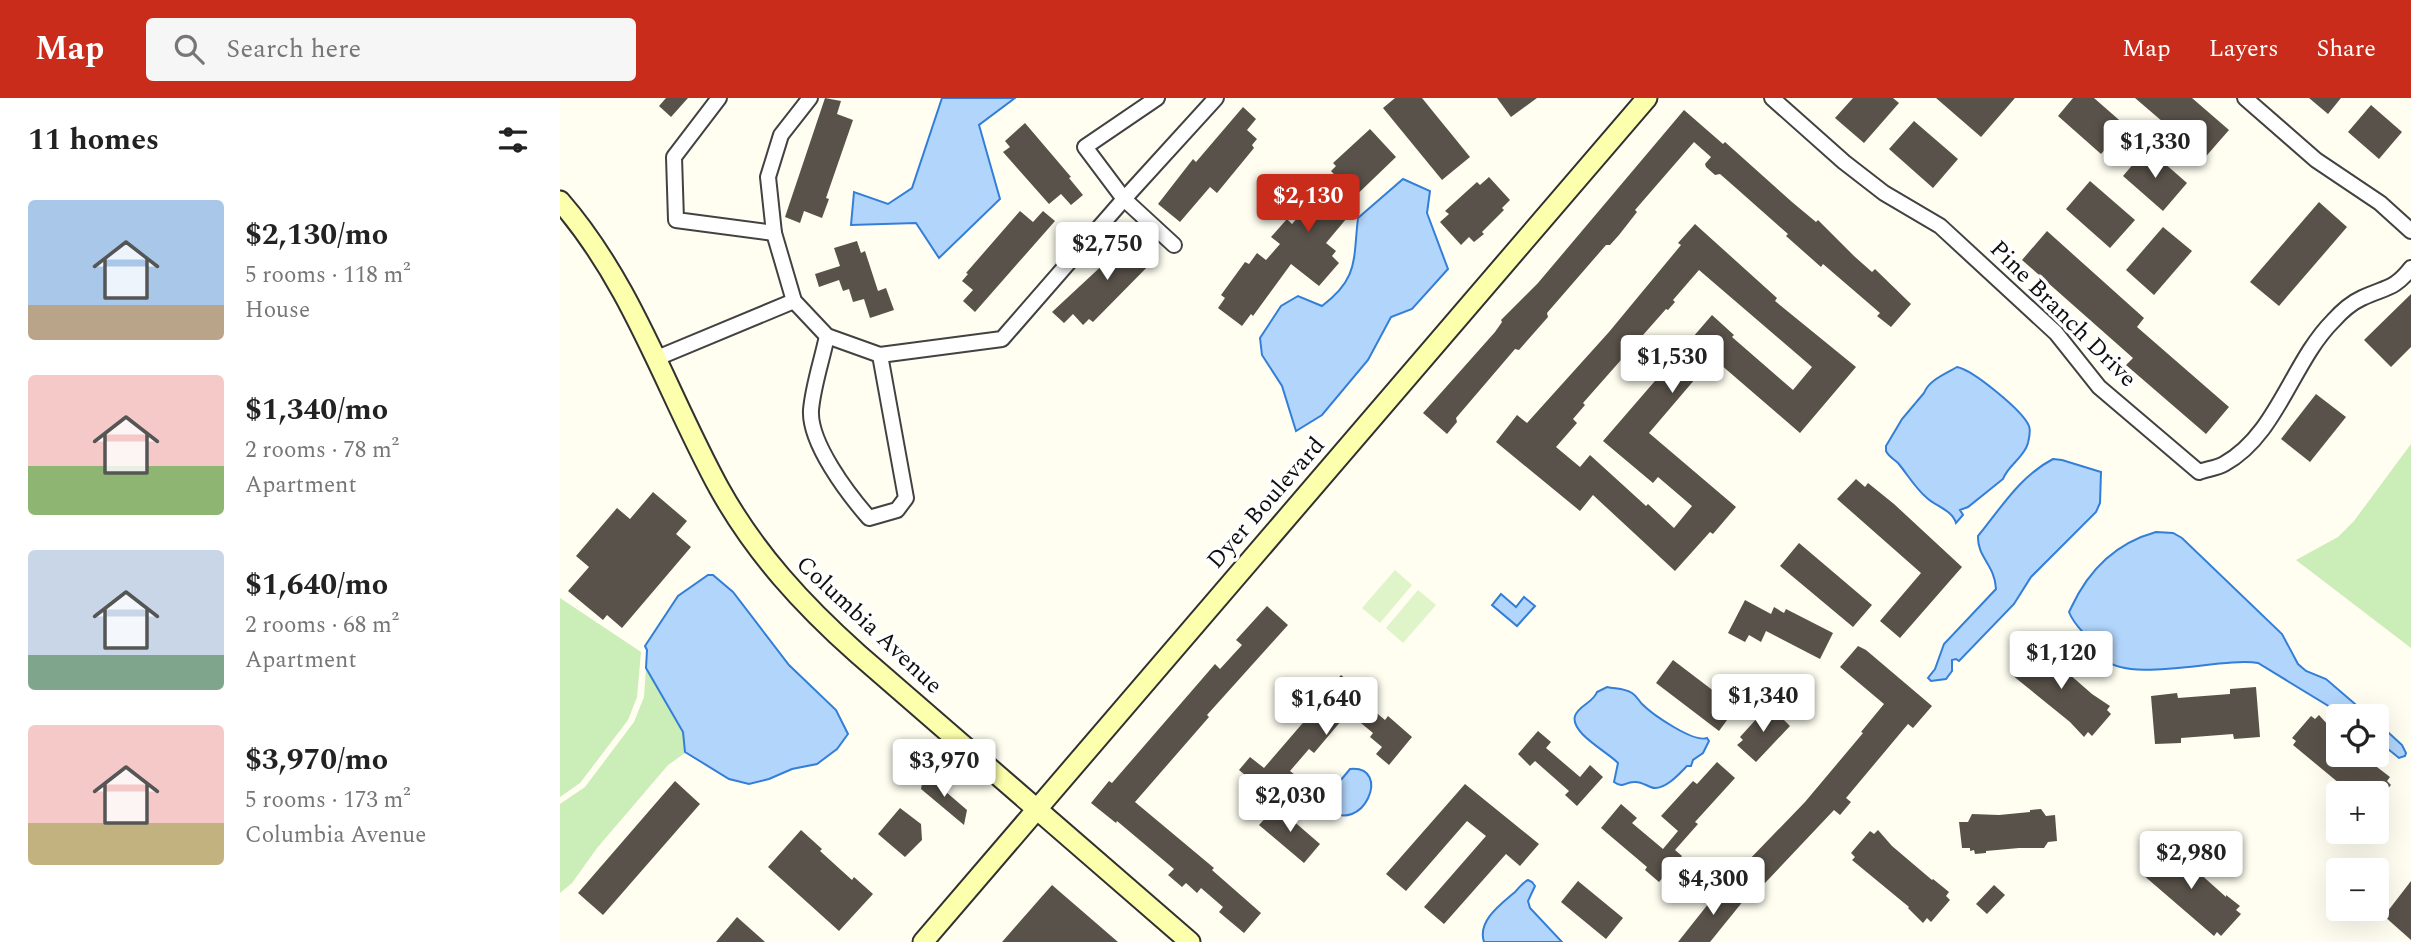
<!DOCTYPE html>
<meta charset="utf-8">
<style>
:root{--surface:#fff;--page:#f6f6f6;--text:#222;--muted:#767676;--accent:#ca2c1b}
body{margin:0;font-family:Spectral,serif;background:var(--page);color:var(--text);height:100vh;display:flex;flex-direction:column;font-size:26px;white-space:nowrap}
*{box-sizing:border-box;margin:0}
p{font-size:23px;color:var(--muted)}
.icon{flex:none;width:38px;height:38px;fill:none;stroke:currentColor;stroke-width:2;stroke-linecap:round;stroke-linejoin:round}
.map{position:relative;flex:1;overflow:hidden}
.drawer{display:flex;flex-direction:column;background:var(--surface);width:560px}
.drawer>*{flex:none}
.tools{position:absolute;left:1766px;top:606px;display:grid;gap:14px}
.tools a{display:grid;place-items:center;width:63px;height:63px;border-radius:7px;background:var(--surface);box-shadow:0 7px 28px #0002;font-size:35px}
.price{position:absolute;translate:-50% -60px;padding:0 16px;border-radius:7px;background:#fff;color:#222;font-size:23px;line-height:46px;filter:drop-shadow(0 2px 4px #0008)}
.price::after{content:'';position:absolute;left:50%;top:42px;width:21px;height:16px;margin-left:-10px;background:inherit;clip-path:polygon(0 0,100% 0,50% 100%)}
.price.active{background:var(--accent);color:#fff}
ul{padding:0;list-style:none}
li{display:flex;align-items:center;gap:21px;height:175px;padding:0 28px}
li span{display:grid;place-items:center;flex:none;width:196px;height:140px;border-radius:7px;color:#555}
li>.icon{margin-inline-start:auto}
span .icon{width:84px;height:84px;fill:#fffc;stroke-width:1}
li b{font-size:30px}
h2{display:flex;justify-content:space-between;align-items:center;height:84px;padding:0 28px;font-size:30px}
header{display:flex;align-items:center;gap:42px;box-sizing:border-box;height:98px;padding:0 35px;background:var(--accent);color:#fff}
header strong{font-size:33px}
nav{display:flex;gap:38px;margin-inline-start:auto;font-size:24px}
.search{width:490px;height:63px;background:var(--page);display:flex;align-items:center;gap:18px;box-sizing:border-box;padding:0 24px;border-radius:7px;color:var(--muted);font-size:26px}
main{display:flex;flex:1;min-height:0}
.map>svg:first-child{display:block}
.green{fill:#cbedb7}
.pitch{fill:#dff4c9}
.water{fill:#b1d5fb;stroke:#327ed8;stroke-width:2}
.building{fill:#59524a;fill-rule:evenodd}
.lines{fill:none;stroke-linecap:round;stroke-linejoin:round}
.street-casing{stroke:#424242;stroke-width:18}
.secondary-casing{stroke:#313131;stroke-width:23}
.street{stroke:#fff;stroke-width:14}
.secondary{stroke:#fcffac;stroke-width:19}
.labels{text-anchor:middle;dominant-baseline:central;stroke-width:7;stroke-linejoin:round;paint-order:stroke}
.street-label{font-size:24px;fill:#0f0f0f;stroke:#fff}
</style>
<header>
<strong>Map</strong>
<div class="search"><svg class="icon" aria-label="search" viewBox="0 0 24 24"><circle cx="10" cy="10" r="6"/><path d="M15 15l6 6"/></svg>Search here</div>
<nav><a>Map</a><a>Layers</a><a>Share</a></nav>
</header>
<main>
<section class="drawer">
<h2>11 homes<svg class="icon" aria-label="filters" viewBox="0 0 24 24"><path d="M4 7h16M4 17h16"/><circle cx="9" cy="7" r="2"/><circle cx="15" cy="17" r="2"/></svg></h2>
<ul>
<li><span style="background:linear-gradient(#a9c7e8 75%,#b9a48a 0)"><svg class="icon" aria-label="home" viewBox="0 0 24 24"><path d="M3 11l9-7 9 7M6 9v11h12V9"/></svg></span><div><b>$2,130/mo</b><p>5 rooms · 118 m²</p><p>House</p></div></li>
<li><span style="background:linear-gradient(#f6c9c9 65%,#8fb573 0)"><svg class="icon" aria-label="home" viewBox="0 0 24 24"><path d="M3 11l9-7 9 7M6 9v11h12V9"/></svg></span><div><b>$1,340/mo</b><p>2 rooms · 78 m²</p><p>Apartment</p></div></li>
<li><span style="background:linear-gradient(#c9d6e8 75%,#7fa58c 0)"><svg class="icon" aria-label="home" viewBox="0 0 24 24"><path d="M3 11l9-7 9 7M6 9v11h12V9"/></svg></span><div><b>$1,640/mo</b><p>2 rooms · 68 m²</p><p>Apartment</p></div></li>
<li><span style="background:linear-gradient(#f6c9c9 70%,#c2b280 0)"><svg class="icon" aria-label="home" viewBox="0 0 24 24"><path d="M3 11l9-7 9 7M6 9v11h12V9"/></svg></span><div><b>$3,970/mo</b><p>5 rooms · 173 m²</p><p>Columbia Avenue</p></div></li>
</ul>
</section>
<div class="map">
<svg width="1851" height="844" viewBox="0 0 1851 844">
<rect width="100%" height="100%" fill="#fffef1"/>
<g class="green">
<polygon points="1851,346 1851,550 1736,462 1778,439 1794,423"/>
<polygon points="0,500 81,554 77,599 68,622 20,685 0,699"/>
<polygon points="86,570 123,634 125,655 108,667 37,750 12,785 0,795 0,706 25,689 74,624 84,599"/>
</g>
<g class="pitch">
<polygon points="835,472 852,487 820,525 802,510"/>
<polygon points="858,492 876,507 843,545 826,530"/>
</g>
<g class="water">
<polygon points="382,0 455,0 419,27 440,101 379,160 356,125 291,127 294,94 328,106 352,90"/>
<path d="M 843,81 L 870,93 L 867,115 L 888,171 L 852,211 L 831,219 L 808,262 L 762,317 L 736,333 L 722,288 L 702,257 L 700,240 L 721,208 L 738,198 L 762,208 C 799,180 793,162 798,120 Z"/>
<path d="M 1397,269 C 1413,272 1463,313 1469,328 C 1471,333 1469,340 1468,345 C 1464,360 1448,367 1443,381 L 1408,409 L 1400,412 L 1403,417 L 1396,425 C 1392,412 1377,409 1367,400 C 1355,390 1348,377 1338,365 C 1334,361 1329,359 1326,353 L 1326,348 L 1342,321 L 1364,295 C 1369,282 1385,276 1397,269 Z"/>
<path d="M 1493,361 L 1502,362 L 1541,374 L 1540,405 L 1536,414 L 1471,479 L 1454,506 L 1399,563 L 1396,561 L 1392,562 L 1392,573 L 1386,581 L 1371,583 L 1368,580 L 1375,571 L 1384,546 L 1436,491 C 1435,467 1417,459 1418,438 C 1441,410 1460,378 1493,361 Z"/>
<path d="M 1596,434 L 1613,435 L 1622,440 L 1722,536 L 1738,566 L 1746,573 L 1766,581 L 1809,618 L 1785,618 L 1698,565 C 1661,559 1571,586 1544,561 C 1539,557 1535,549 1531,544 C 1523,533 1514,527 1509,514 L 1511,510 C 1528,473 1556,445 1596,434 Z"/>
<polygon points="148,477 153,477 173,494 229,567 276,612 288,636 277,651 257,666 232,671 209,681 189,686 169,681 125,654 123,634 86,570 87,552 85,548 118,498"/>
<polygon points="941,496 956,509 964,499 975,508 957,528 932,507"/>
<path d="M 1047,589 C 1056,591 1064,590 1072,595 C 1077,598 1079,603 1082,606 C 1093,617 1134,645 1147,640 L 1149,643 L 1143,655 L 1133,662 L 1131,668 L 1127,668 C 1120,675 1107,690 1095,690 C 1089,690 1082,683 1074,684 C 1064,684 1064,691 1054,684 L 1058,665 C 1048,654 1010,635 1015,618 C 1019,607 1033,605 1037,594 Z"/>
<polygon points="1817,624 1842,647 1846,655 1845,658 1839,660 1817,642"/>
<path d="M 790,671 C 833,667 803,739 767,711 L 765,701 Z"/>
<path d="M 968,782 L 972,784 L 975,788 L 968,803 L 970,810 L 1002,844 L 924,844 C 917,823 941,806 955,794 C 960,789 962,785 968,782 Z"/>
</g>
<g class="building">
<polygon points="106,0 128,0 111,19 99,8"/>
<polygon points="265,0 281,3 277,16 293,22 266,100 269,101 262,120 244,113 240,125 225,119"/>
<polygon points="835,0 862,0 910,59 882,82 823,10"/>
<polygon points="937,0 977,0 951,19"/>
<polygon points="1293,0 1333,0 1339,5 1304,45 1275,20"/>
<polygon points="1376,0 1455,0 1421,39"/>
<polygon points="1513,0 1534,0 1566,28 1541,56 1498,18"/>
<polygon points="1575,0 1632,0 1669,32 1641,64 1614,41 1617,36"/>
<polygon points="1749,0 1781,0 1768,16"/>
<polygon points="1811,7 1842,34 1819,61 1788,34"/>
<polygon points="683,9 696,21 687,32 697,41 692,47 694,50 657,95 650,89 620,124 598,106 633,61 636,64"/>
<polygon points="1124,12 1163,46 1165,44 1232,104 1256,124 1258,122 1294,158 1312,174 1315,171 1351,206 1331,229 1317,218 1320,215 1263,166 1261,169 1226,138 1228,136 1176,90 1160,76 1155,77 1146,69 1145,66 1151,59 1134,44 1075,112 1077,114 1059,137 1050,147 1046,147 987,215 988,219 959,252 955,251 896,320 897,324 887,336 863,315 935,234 942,224 941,222 978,185"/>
<polygon points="1354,23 1398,61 1373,90 1329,51"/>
<polygon points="465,25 511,79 509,80 523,97 511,107 501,96 489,106 443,54 450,49 445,43"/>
<polygon points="810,31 836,59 785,108 792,114 766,145 776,153 772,158 779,165 759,188 731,166 693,218 691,216 682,228 658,210 665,200 661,197 685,164 689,166 697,155 706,162 720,146 711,139 727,121 732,126 739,118 747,125 779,88 777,86 780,83 771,73 776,68 773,65"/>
<polygon points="1587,50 1627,85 1603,113 1563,78"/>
<polygon points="929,79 950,102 942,110 944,112 922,134 924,136 914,144 909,139 901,147 880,124 889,116 885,113 917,84 920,87"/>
<polygon points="1530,83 1575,122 1550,150 1506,111"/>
<polygon points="1759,104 1787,129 1719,208 1690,184"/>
<polygon points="460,113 473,124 483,113 495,123 415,214 403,203 413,192 402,183 408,176 406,175"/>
<path d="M 1135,126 L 1217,200 L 1215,203 L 1296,269 L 1240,335 L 1153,260 L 1089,335 L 1176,409 L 1153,436 L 1150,434 L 1115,473 L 1033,397 L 1020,413 L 936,344 L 957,317 L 967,325 L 1049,234 L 1121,147 L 1118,145 ZM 1139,172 L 1252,269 L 1233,292 L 1172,239 L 1174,237 L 1152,217 L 1043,343 L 1093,385 L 1098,379 L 1132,408 L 1114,430 L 1088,406 L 1086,408 L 1030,357 L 1020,369 L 996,349 L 1017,325 L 1013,321 L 1025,307 L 1023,305 L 1106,211 L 1108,212 L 1115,204 L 1113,202 Z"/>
<polygon points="1603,129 1632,153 1594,197 1566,172"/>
<polygon points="1487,133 1584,220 1577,229 1669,309 1646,336 1566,267 1573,260 1462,162"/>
<polygon points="576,136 598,158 533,224 529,221 523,227 513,216 504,225 492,214"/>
<polygon points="297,143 301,155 305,153 318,193 326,190 334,212 310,220 304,201 293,204 289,191 283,193 279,182 259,189 255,176 280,168 274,150"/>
<polygon points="1851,196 1851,249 1831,269 1804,242"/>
<polygon points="1756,296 1786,319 1750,364 1721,341"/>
<polygon points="1296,381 1305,389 1308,385 1334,406 1402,469 1340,540 1320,523 1361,475 1277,401"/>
<polygon points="93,394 127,423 116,436 131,449 62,530 47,517 43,522 8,493 29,469 16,458 57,410 70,421"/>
<polygon points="1239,445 1312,507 1293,529 1220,468"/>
<polygon points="1185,502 1211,516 1214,509 1224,515 1226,511 1273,535 1260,561 1206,533 1201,544 1189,537 1185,544 1168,535"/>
<polygon points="707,508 728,527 647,617 649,619 575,704 654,770 652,772 701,815 684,835 659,814 663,809 641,790 637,795 626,785 622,789 608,777 614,771 557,723 556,725 531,705 549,683 552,685 655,566 660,571 682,547 676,542"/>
<polygon points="1298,548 1306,552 1372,608 1353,630 1348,626 1286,700 1291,704 1280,717 1274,712 1205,785 1185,766 1245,704 1303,635 1301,634 1324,606 1280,569"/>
<polygon points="1470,548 1474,552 1477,548 1532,596 1550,608 1547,612 1551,616 1532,638 1528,634 1524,639 1510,624 1452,577 1455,573 1452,570"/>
<polygon points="1113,562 1176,610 1159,633 1096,585"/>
<polygon points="781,577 803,596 799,600 825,622 828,618 852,639 829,667 816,656 822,649 810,639 813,635 790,616 783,625 781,623 754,655 749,651 730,673 735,677 715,702 679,672 690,659 704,670 760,605 758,604"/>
<polygon points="1696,589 1700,639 1674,641 1673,636 1621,640 1621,645 1595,646 1591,598 1617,595 1618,600 1670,596 1670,591"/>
<polygon points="1209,607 1230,628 1196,664 1177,647 1183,642 1180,639"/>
<polygon points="1759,617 1778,638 1778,656 1800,656 1830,679 1827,683 1831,687 1824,695 1791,695 1733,647 1736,643 1732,640 1751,618 1755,621"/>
<polygon points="978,633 991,644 986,650 1020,679 1030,667 1043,679 1017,708 1005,697 1009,693 975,663 970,668 958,656"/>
<polygon points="1157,664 1175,680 1135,724 1138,726 1115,752 1122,758 1099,784 1085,772 1087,769 1041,730 1061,706 1077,720 1072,725 1103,751 1118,733 1101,718 1133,683 1137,686"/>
<polygon points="364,675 407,712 404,727 361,691"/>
<polygon points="115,683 140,706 43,817 18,795"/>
<polygon points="905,686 979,746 960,768 946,756 884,826 864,809 926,738 907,723 846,793 826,776"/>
<polygon points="716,708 760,746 744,765 699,727"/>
<polygon points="340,710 361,726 362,742 345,759 318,736"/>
<polygon points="1481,711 1486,718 1495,717 1497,743 1488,744 1484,750 1459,750 1426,753 1426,755 1415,756 1414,752 1410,753 1410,750 1402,750 1399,724 1408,724 1412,716 1439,717 1470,714 1470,712"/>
<polygon points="241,732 262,751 260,753 292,782 294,779 313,796 279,833 208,769"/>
<polygon points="1318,732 1332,748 1372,782 1373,781 1389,794 1386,798 1390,802 1371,824 1367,820 1363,825 1348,810 1349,809 1292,762 1295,759 1291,755 1310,733 1314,736"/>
<polygon points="1601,747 1605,750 1608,747 1666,799 1666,797 1680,808 1676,812 1681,816 1661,838 1657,834 1654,838 1582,776 1585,773 1581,769"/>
<polygon points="1018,783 1063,820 1046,841 1001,804"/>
<polygon points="1851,783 1851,842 1824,818"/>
<polygon points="1164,786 1184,802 1150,844 1118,844"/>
<polygon points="492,787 558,844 442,844"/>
<polygon points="1434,787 1445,797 1427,816 1416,806"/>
<polygon points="177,819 205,844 156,844"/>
</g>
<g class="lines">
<g class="street-casing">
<g id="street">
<polyline points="159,0 114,59 116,122 214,135"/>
<polyline points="250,0 221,37 208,79 214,135 234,203 267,238 320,257 442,241 564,101 656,0"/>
<polyline points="597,0 525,49 564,101 614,147"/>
<path d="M 1212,0 L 1284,64 L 1324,95 L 1380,128 L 1496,235 L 1539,289 L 1639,374 C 1647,371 1657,370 1664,366 C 1717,337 1732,264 1773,223 C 1781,214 1791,205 1802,200 C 1825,189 1834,192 1851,170"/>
<polyline points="1685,0 1756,62 1820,105 1851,133"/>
<path d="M 267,238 C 262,262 253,288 251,312 C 249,345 288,396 309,420 L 337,412 L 346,400 L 320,257"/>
<polyline points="97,260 234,203"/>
</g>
</g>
<g class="secondary-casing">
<g id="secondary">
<path d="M 0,103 C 73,187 106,293 159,390 C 195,455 243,507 298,556 L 630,844"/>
<polyline points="363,844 1087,0"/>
</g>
</g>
<use href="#street" class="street"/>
<use href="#secondary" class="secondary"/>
</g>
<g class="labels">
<g class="street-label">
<text transform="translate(1503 216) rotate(45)">Pine Branch Drive</text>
<text transform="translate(706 405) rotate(-49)">Dyer Boulevard</text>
<text transform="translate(309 527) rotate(43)">Columbia Avenue</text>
</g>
</g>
</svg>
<div class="tools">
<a><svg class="icon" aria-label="locate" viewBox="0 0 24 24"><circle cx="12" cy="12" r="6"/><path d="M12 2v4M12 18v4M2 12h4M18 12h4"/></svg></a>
<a>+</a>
<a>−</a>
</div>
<b class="price" style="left:1595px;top:82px">$1,330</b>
<b class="price active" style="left:748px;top:136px">$2,130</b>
<b class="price" style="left:547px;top:184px">$2,750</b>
<b class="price" style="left:1112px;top:297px">$1,530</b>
<b class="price" style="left:1501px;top:593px">$1,120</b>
<b class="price" style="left:1203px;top:636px">$1,340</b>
<b class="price" style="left:766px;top:639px">$1,640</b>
<b class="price" style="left:384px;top:701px">$3,970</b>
<b class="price" style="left:730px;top:736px">$2,030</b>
<b class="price" style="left:1631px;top:793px">$2,980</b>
<b class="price" style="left:1153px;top:819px">$4,300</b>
</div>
</main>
